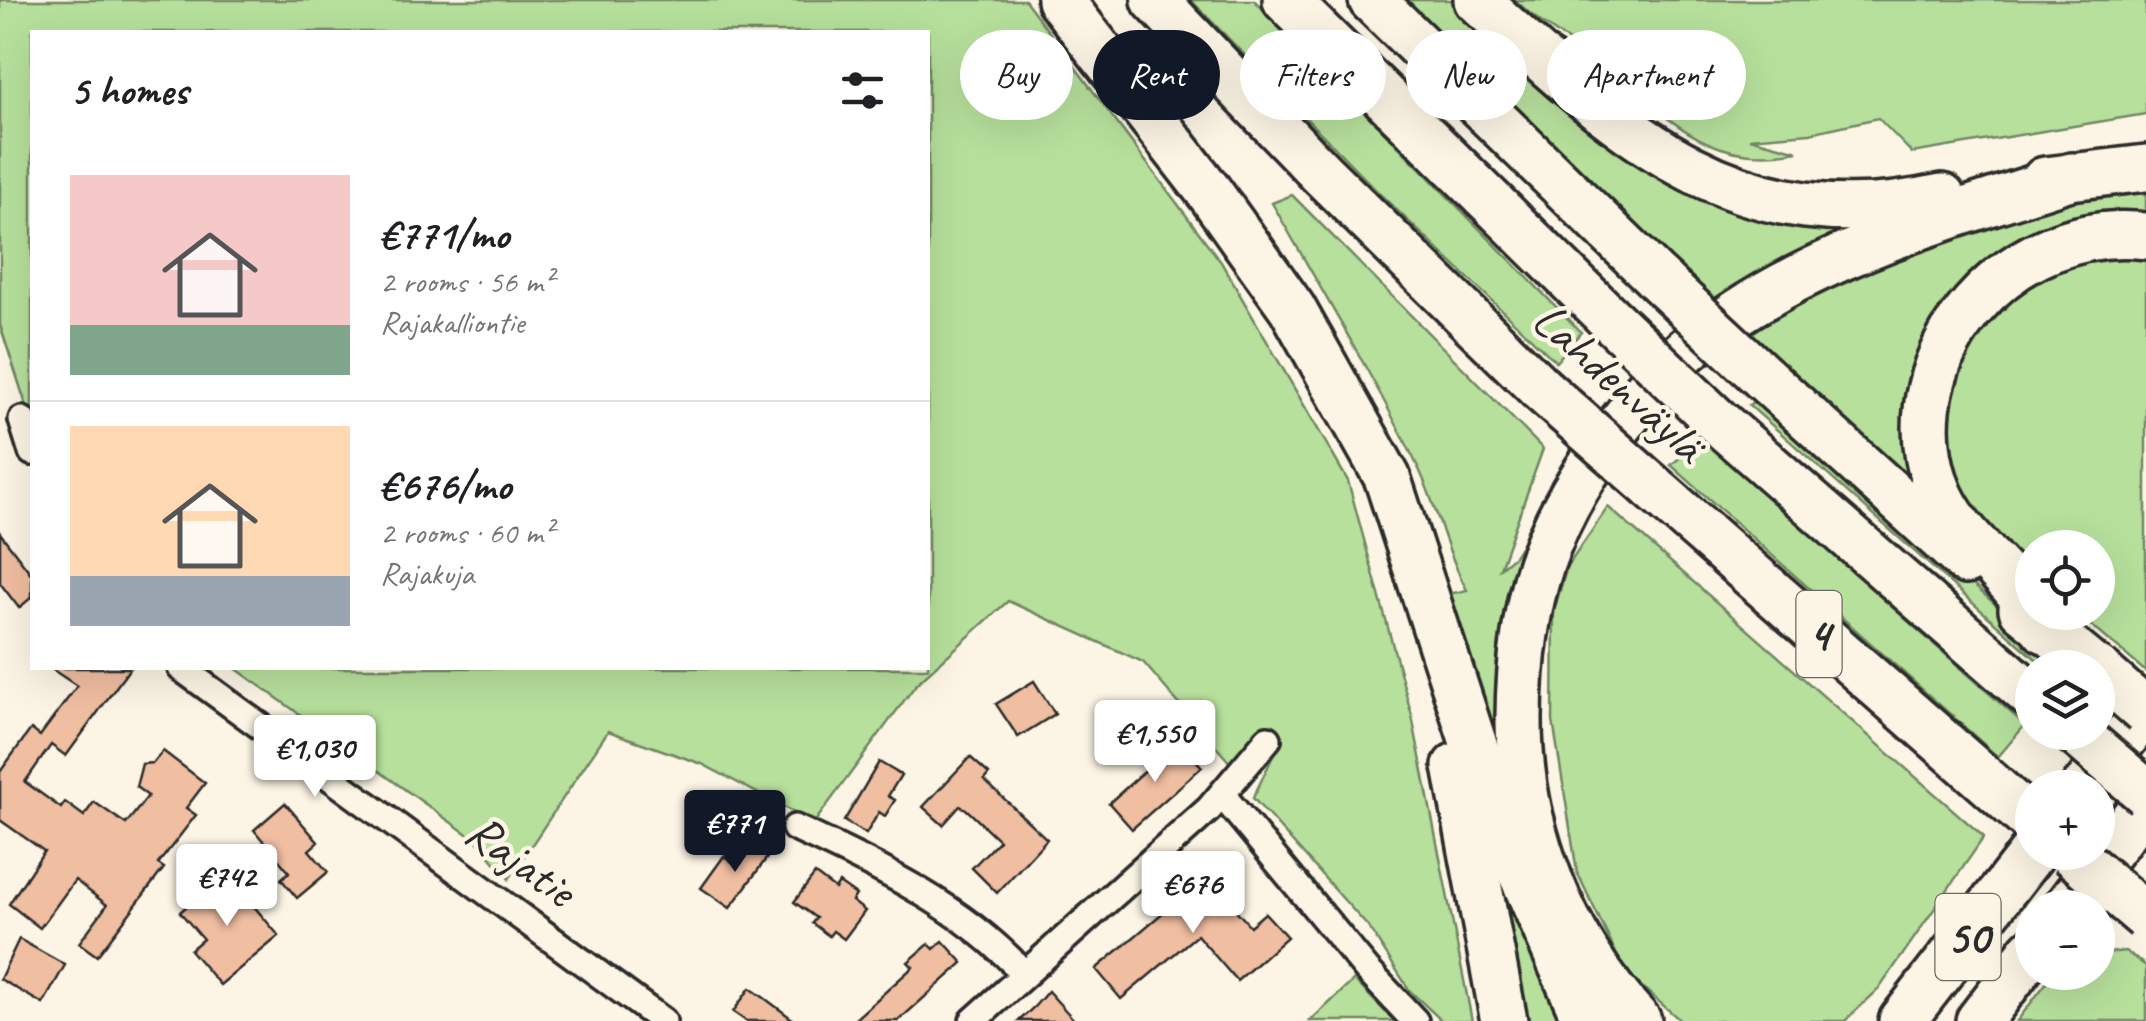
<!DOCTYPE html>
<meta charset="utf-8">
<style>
:root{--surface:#fff;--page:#f6f6f6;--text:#202124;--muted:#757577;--line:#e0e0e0;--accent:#111827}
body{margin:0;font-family:Caveat,sans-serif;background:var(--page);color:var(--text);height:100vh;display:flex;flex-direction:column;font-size:38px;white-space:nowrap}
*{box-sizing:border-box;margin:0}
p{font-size:32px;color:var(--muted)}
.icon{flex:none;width:55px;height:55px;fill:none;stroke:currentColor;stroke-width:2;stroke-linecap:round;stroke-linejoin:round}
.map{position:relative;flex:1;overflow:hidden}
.sheet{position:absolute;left:30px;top:30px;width:900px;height:640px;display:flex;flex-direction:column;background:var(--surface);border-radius:0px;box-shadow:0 10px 40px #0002}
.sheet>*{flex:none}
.top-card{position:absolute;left:960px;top:30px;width:950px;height:90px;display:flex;gap:20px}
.tools{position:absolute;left:2015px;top:530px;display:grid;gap:20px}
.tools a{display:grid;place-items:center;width:100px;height:100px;border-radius:50%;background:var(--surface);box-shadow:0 10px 40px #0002;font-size:50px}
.price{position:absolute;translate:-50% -85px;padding:0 22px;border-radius:10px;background:#fff;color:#222;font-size:32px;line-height:65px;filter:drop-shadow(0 2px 5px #0008)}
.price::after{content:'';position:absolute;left:50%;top:60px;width:30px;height:22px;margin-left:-15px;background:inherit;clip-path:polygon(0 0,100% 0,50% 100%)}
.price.current{background:var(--accent);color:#fff}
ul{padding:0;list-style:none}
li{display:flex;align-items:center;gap:30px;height:250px;padding:0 40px}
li+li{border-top:2px solid var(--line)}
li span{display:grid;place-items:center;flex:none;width:280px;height:200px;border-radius:0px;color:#555}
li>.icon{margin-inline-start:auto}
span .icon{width:120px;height:120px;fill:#fffc;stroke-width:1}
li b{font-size:42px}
h2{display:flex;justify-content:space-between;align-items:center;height:120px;padding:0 40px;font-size:42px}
.tag{padding:0 35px;border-radius:45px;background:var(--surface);box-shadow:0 10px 40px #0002;font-size:35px;line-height:90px}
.tag.current{background:var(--accent);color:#fff}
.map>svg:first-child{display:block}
.green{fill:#b7e09c;stroke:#718664;stroke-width:2.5}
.building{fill:#f0bea1;stroke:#2b2b2b;stroke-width:2.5}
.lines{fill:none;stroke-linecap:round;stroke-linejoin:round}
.street-casing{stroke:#2b2b2b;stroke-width:32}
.highway-casing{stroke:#2b2b2b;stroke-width:52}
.street{stroke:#fcf5e5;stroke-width:25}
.highway{stroke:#fcf5e5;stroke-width:45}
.highway-bridge-casing{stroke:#2b2b2b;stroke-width:52;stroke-linecap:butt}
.highway-bridge{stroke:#fcf5e5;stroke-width:45}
.labels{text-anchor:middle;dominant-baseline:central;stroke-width:9;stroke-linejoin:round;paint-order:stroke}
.shield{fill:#fcf5e5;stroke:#6a6863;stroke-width:2.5}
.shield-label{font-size:48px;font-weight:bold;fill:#2b2b2b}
.street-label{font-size:50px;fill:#2b2b2b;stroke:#fcf5e5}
</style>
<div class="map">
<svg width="2146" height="1021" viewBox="0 0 2146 1021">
<rect width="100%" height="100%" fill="#fcf5e5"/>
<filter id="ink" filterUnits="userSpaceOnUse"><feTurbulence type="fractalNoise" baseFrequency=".01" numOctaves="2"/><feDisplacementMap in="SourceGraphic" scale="20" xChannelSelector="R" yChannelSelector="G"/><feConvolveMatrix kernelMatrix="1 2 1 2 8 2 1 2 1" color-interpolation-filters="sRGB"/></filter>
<g filter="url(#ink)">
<g class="green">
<polygon points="0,0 1025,0 1221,262 1348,481 1412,716 1472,1021 1442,1021 1410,991 1370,929 1253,798 1273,756 1248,741 1231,764 1143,662 1008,601 917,683 814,823 702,764 608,731 509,879 477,841 235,668 928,668 928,32 32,32 32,423 0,325"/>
<polygon points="1191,0 1254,0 1581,332 1556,362 1382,196"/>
<polygon points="1403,0 1458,0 1710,200 1775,225 1847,229 1711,302"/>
<path d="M 1515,0 L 2146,0 L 2146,114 L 1912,153 L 1878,118 L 1810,133 L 1750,138 L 1798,151 C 1711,169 1670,119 1608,69 C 1578,44 1543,28 1515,0 Z"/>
<path d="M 2146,187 L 2146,220 C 2110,224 2065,223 2031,236 C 1983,253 1926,313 1916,364 C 1909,403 1914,448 1913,488 L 1741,330 L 1790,297 L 2057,198 Z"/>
<path d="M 1292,195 L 1543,449 L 1500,568 L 1514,556 L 1538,519 L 1501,740 L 1618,1021 L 1603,1021 L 1581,984 L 1445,595 L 1467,590 C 1445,550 1437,504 1416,463 C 1372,374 1321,289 1272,203 Z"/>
<polygon points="2146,251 2146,672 2077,613 2098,612 2098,548 2032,548 2032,574 1981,528 1955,483 1944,430 1957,354 2040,267"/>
<polygon points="1759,397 2067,667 2045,667 1749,405"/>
<polygon points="1703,439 2025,725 1998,757 1671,465"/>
<polygon points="1608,507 1984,837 1879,989 1845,1021 1681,1021 1625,972 1577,872 1553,721 1554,610 1567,567"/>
<polygon points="1490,851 1568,1021 1520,1021"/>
<polygon points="2098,921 2108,953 2125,951 2146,966 2146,1021 2017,1021 2054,973 2098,972"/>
<polygon points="1354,980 1394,1021 1310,1021"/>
</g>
<g class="building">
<polygon points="0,533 32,575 32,597 19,608 0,583"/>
<polygon points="50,668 130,668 66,756 51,745 25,782 61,808 65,802 84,816 94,802 126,824 148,796 136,787 142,764 153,763 163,751 205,783 186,808 196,815 158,864 164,868 97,956 79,943 107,905 75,880 40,928 9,904 44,851 0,820 0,772 31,729 40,736 77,686"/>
<polygon points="1034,681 1055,714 1018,737 996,704"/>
<polygon points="1178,741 1202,767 1132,829 1109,803"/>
<polygon points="970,757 989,774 984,780 1047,839 997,893 972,868 999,840 966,809 960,806 943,825 923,807"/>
<polygon points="879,762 901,775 888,796 895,800 885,816 879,812 866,834 844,821"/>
<polygon points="285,803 318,842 309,850 328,872 297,898 281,879 289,872 254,830"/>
<polygon points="750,842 769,855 730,908 701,888 724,856 735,864"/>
<polygon points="1199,869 1250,926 1265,913 1287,937 1237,981 1197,935 1121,999 1096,969 1171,906 1164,899"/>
<polygon points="226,873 279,936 220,985 190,950 203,939 180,912"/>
<polygon points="815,874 835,889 839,883 856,895 852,901 865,911 844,939 833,931 829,936 812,923 816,918 794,902"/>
<polygon points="19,939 65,965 43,1004 0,979"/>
<polygon points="943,941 963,963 898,1021 853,1021 913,967 908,962 929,944 934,949"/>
<polygon points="750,988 763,997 795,1021 746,1021 733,1012"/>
<polygon points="1048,991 1075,1021 1019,1021 1035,1006"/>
</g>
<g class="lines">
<g class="street-casing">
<g id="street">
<polyline points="22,420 32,452"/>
<polyline points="181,668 663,1021"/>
<polyline points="1223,796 1367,970 1415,1021"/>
<path d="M 795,828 C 874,864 966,908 1024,974"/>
<polyline points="973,1021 1209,809 1268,739"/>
</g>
</g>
<g class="highway-casing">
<g id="highway">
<polyline points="1060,0 1210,193 1292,308 1387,477 1499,822 1586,1021"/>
<polyline points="1155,0 1321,173 1540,388"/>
<polyline points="1286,0 1607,316"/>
<polyline points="1372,0 1657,278"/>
<path d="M 1477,0 C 1619,131 1734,244 1942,197"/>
<polyline points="2045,180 2146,168"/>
<polyline points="1763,377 1966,561"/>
<polyline points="1716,420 2032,696"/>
<polyline points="1651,486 2032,821"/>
<polyline points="2022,609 2094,668"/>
<path d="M 2045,630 C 2033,614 2023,596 2009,581 C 1983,551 1950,525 1936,485 C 1890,353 2013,219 2146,236"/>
<polyline points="1456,766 1504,1021"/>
<polyline points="2084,788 2146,711"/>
<polyline points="2066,908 2146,802"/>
<path d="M 1638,1021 C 1562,940 1518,828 1519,717 C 1520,601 1544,522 1616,430 C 1634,407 1653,380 1675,360 C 1785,262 1935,221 2072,176"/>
<polyline points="1902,1021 2033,852"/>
<polyline points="1979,1021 2032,951"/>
</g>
</g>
<use href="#street" class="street"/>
<use href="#highway" class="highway"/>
<g class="highway-bridge-casing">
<g id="highway-bridge">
<polyline points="1657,278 1763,377"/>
<polyline points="1607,316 1716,420"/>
<polyline points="1540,388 1651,486"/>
<polyline points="2098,670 2146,712"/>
<polyline points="2075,732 2146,793"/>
<polyline points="2070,852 2146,917"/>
</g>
</g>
<use href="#highway-bridge" class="highway-bridge"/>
</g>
</g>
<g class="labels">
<g class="shield">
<rect x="1796.5" y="591" width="45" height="86" rx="8"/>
<rect x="1935.5" y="894" width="65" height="86" rx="8"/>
</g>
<g class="shield-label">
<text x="1819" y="634">4</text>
<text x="1968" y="937">50</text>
</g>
<g class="street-label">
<text transform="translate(1619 382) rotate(42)">Lahdenväylä</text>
<text transform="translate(521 860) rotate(36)">Rajatie</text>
</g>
</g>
</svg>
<div class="tools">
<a><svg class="icon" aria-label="locate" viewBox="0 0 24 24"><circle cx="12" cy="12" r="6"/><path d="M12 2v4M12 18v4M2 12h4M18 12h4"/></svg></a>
<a><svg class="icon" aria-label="layers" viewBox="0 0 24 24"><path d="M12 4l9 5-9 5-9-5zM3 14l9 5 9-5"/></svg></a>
<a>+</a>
<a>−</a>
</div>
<b class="price" style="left:1155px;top:785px">€1,550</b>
<b class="price" style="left:315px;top:800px">€1,030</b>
<b class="price current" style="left:735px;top:875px">€771</b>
<b class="price" style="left:227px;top:929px">€742</b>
<b class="price" style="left:1193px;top:936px">€676</b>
<div class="top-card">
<a class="tag">Buy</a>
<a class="tag current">Rent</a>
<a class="tag">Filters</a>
<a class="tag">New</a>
<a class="tag">Apartment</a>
</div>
<section class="sheet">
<h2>5 homes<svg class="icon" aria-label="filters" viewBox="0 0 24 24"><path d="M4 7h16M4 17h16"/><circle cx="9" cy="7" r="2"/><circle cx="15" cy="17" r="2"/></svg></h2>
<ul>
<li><span style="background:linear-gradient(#f6c9c9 75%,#7fa58c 0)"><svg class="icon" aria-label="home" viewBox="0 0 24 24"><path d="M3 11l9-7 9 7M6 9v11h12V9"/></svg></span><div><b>€771/mo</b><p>2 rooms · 56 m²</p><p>Rajakalliontie</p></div></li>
<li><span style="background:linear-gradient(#ffd9b3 75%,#9aa5b1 0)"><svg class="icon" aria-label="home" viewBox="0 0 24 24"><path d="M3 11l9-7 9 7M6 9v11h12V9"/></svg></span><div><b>€676/mo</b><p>2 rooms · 60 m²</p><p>Rajakuja</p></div></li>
</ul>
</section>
</div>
